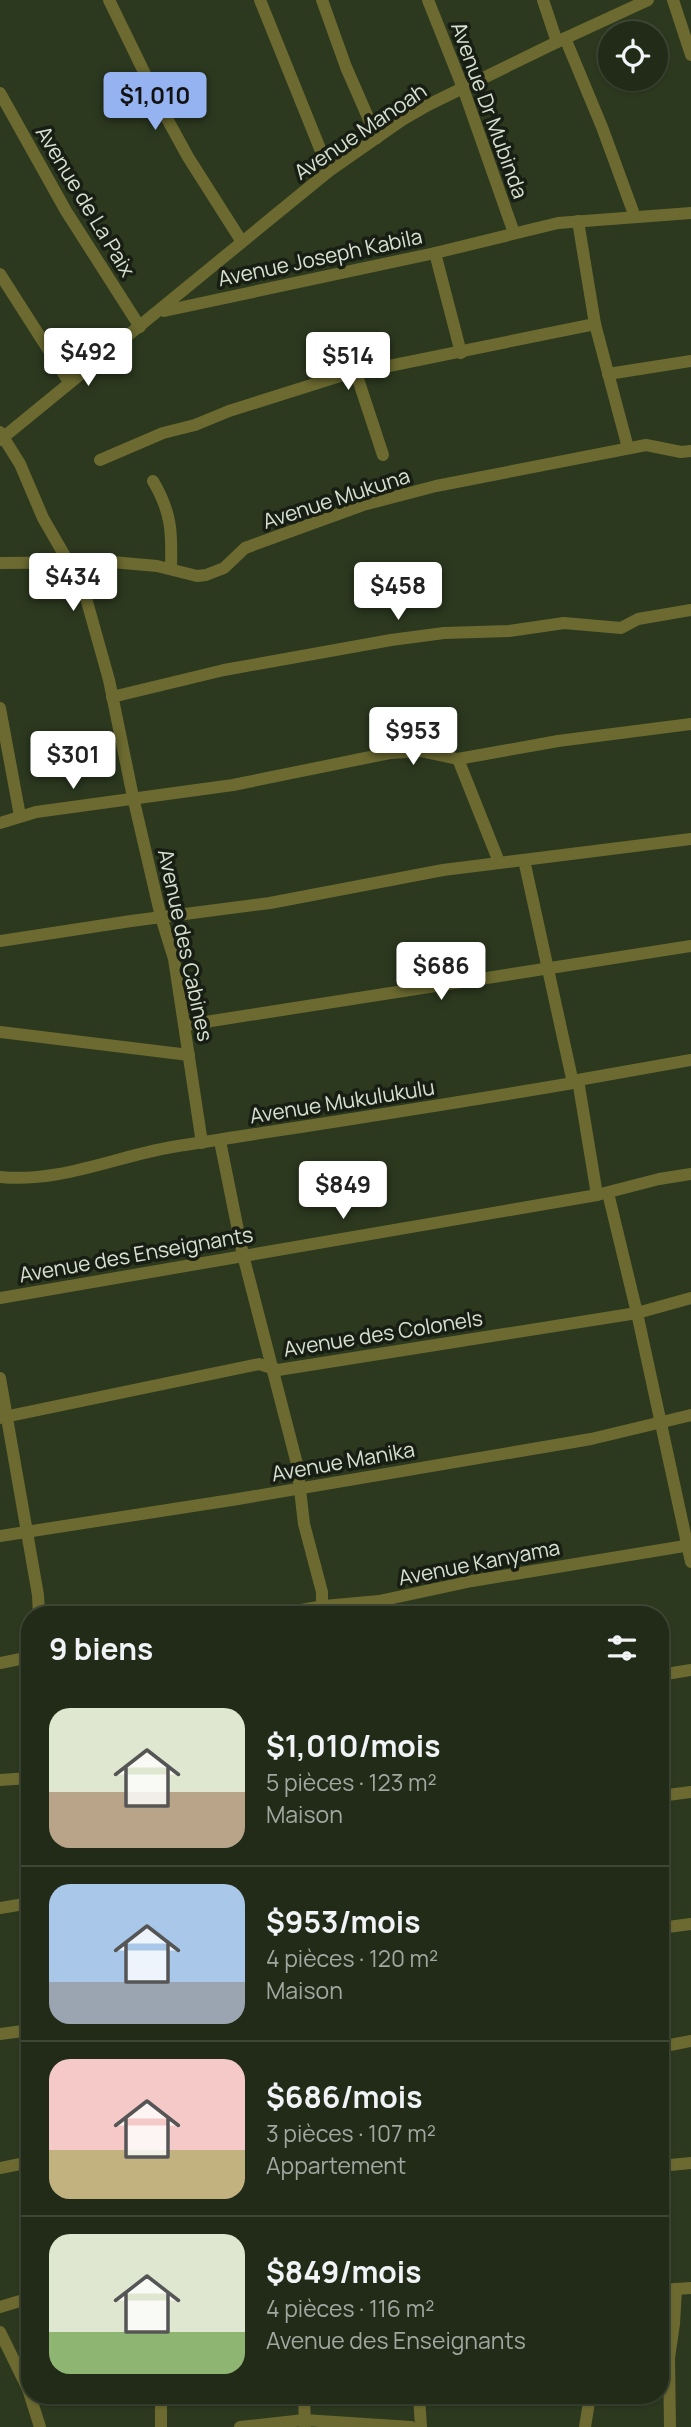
<!DOCTYPE html>
<html lang="fr">
<meta charset="utf-8">
<style>
:root{--surface:#212b17;--page:#2d3724;--text:#f1f3f6;--muted:#a2a7a1;--line:#3e4736;--accent:#95b2f1}
body{margin:0;font-family:Manrope,sans-serif;background:var(--page);color:var(--text);height:100vh;display:flex;flex-direction:column;font-size:26px;white-space:nowrap}
*{box-sizing:border-box;margin:0}
p{font-size:23px;color:var(--muted)}
.icon{flex:none;width:38px;height:38px;fill:none;stroke:currentColor;stroke-width:2;stroke-linecap:round;stroke-linejoin:round}
.map{position:relative;flex:1;overflow:hidden}
.side{position:absolute;left:21px;top:1606px;width:648px;height:798px;display:flex;flex-direction:column;background:var(--surface);border-radius:28px;box-shadow:0 2px 5px #0004,0 0 0 2px var(--line)}
.side>*{flex:none}
.fabs{position:absolute;left:598px;top:21px;display:grid;gap:14px}
.fabs a{display:grid;place-items:center;width:70px;height:70px;border-radius:50%;background:var(--surface);box-shadow:0 2px 5px #0004,0 0 0 2px var(--line);font-size:35px}
.price{position:absolute;translate:-50% -60px;padding:0 16px;border-radius:7px;background:#fff;color:#222;font-size:23px;line-height:46px;filter:drop-shadow(0 2px 4px #0008)}
.price::after{content:'';position:absolute;left:50%;top:42px;width:21px;height:16px;margin-left:-10px;background:inherit;clip-path:polygon(0 0,100% 0,50% 100%)}
.price.selected{background:var(--accent);color:#111}
ul{padding:0;list-style:none}
li{display:flex;align-items:center;gap:21px;height:175px;padding:0 28px}
li+li{border-top:2px solid var(--line)}
li span{display:grid;place-items:center;flex:none;width:196px;height:140px;border-radius:21px;color:#555}
li>.icon{margin-inline-start:auto}
span .icon{width:84px;height:84px;fill:#fffc;stroke-width:1}
li b{font-size:30px}
h2{display:flex;justify-content:space-between;align-items:center;height:84px;padding:0 28px;font-size:30px}
.map>svg:first-child{display:block}
.lines{fill:none;stroke-linecap:round;stroke-linejoin:round}
.minor{stroke:#6c6a30;stroke-width:12}
.labels{text-anchor:middle;dominant-baseline:central;stroke-width:7;stroke-linejoin:round;paint-order:stroke}
.street-label{font-size:21px;fill:#d8e1d1;stroke:#181e13}
</style>
<div class="map">
<svg width="691" height="2427" viewBox="0 0 691 2427">
<rect width="100%" height="100%" fill="#2c391f"/>
<g class="lines">
<g class="minor">
<polyline points="109,0 165,115 188,157 242,242"/>
<polyline points="260,0 329,171"/>
<polyline points="322,0 346,67 377,138"/>
<polyline points="428,0 463,88 514,233"/>
<polyline points="543,0 557,42"/>
<polyline points="673,0 691,55"/>
<polyline points="565,38 602,127 635,217"/>
<polyline points="0,93 66,211 140,327"/>
<polyline points="578,221 595,324 628,448"/>
<polyline points="435,253 461,353"/>
<polyline points="0,274 69,382"/>
<polyline points="164,311 435,253 558,223 691,213"/>
<polyline points="356,373 383,455"/>
<polyline points="608,374 691,361"/>
<polyline points="0,432 20,464 43,518 77,577 86,598 109,680 133,797 161,917 174,959 202,1143"/>
<polyline points="0,440 329,171 402,120 428,105 557,42 648,0"/>
<polyline points="100,460 163,433 195,425 229,411 340,376 595,324"/>
<path d="M 153,481 C 172,513 172,533 171,569"/>
<polyline points="0,563 112,562 157,566 197,576 206,575 224,568 245,548 363,505 436,486 646,445 681,452 691,451"/>
<polyline points="112,697 224,670 391,640 444,633 509,631 564,623 621,628 638,619 691,610"/>
<polyline points="0,708 20,816"/>
<polyline points="458,759 499,862"/>
<polyline points="0,823 36,812 233,785 390,753 420,751 458,759 558,741 691,724"/>
<polyline points="524,860 573,1083"/>
<polyline points="0,941 131,921 270,903 443,870 691,839"/>
<polyline points="186,1025 691,946"/>
<polyline points="0,1032 189,1055"/>
<polyline points="578,1080 597,1195"/>
<polyline points="220,1141 243,1255 297,1464 304,1524 322,1592 322,1615"/>
<path d="M 0,1177 C 60,1183 114,1157 172,1147 C 306,1126 439,1106 573,1083 L 578,1080 L 691,1060"/>
<polyline points="608,1193 637,1313 691,1562"/>
<polyline points="0,1298 597,1195 659,1179 691,1174"/>
<polyline points="0,1378 38,1595 39,1615"/>
<polyline points="0,1418 259,1364 278,1370 637,1313 691,1298"/>
<polyline points="0,1536 238,1499 591,1439 691,1415"/>
<polyline points="273,1615 324,1606 379,1601 472,1581 691,1545"/>
<polyline points="0,1663 30,1657"/>
<polyline points="660,1675 691,1670"/>
<polyline points="0,1780 30,1778"/>
<polyline points="660,1796 691,1792"/>
<polyline points="0,1908 30,1903"/>
<polyline points="660,1928 691,1924"/>
<polyline points="0,2034 30,2030"/>
<polyline points="660,2047 691,2041"/>
<polyline points="660,2166 691,2163"/>
<polyline points="0,2168 30,2162"/>
<polyline points="660,2290 691,2288"/>
<polyline points="0,2307 30,2298"/>
<polyline points="0,2332 28,2389 40,2427"/>
<polyline points="161,2396 161,2427"/>
<polyline points="304,2396 305,2427"/>
<polyline points="419,2396 421,2427"/>
<polyline points="240,2427 304,2420 411,2427"/>
<polyline points="585,2427 590,2396"/>
<polyline points="670,2427 669,2358 674,2324 676,2289"/>
</g>
</g>
<g class="labels">
<g class="street-label">
<text transform="translate(490 110) rotate(70)">Avenue Dr Mubinda</text>
<text transform="translate(360 131) rotate(-34)">Avenue Manoah</text>
<text transform="translate(86 201) rotate(59)">Avenue de La Paix</text>
<text transform="translate(320 257) rotate(-12)">Avenue Joseph Kabila</text>
<text transform="translate(336 498) rotate(-18)">Avenue Mukuna</text>
<text transform="translate(186 945) rotate(78)">Avenue des Cabines</text>
<text transform="translate(342 1101) rotate(-9)">Avenue Mukulukulu</text>
<text transform="translate(136 1254) rotate(-10)">Avenue des Enseignants</text>
<text transform="translate(383 1333) rotate(-9)">Avenue des Colonels</text>
<text transform="translate(343 1461) rotate(-10)">Avenue Manika</text>
<text transform="translate(479 1562) rotate(-11)">Avenue Kanyama</text>
</g>
</g>
</svg>
<div class="fabs">
<a><svg class="icon" aria-label="locate" viewBox="0 0 24 24"><circle cx="12" cy="12" r="6"/><path d="M12 2v4M12 18v4M2 12h4M18 12h4"/></svg></a>
</div>
<b class="price selected" style="left:155px;top:132px">$1,010</b>
<b class="price" style="left:88px;top:388px">$492</b>
<b class="price" style="left:348px;top:392px">$514</b>
<b class="price" style="left:73px;top:613px">$434</b>
<b class="price" style="left:398px;top:622px">$458</b>
<b class="price" style="left:413px;top:767px">$953</b>
<b class="price" style="left:73px;top:791px">$301</b>
<b class="price" style="left:441px;top:1002px">$686</b>
<b class="price" style="left:343px;top:1221px">$849</b>
<section class="side">
<h2>9 biens<svg class="icon" aria-label="filters" viewBox="0 0 24 24"><path d="M4 7h16M4 17h16"/><circle cx="9" cy="7" r="2"/><circle cx="15" cy="17" r="2"/></svg></h2>
<ul>
<li><span style="background:linear-gradient(#dfe7d0 60%,#b9a48a 0)"><svg class="icon" aria-label="home" viewBox="0 0 24 24"><path d="M3 11l9-7 9 7M6 9v11h12V9"/></svg></span><div><b>$1,010/mois</b><p>5 pièces · 123 m²</p><p>Maison</p></div></li>
<li><span style="background:linear-gradient(#a9c7e8 70%,#9aa5b1 0)"><svg class="icon" aria-label="home" viewBox="0 0 24 24"><path d="M3 11l9-7 9 7M6 9v11h12V9"/></svg></span><div><b>$953/mois</b><p>4 pièces · 120 m²</p><p>Maison</p></div></li>
<li><span style="background:linear-gradient(#f6c9c9 65%,#c2b280 0)"><svg class="icon" aria-label="home" viewBox="0 0 24 24"><path d="M3 11l9-7 9 7M6 9v11h12V9"/></svg></span><div><b>$686/mois</b><p>3 pièces · 107 m²</p><p>Appartement</p></div></li>
<li><span style="background:linear-gradient(#dfe7d0 70%,#8fb573 0)"><svg class="icon" aria-label="home" viewBox="0 0 24 24"><path d="M3 11l9-7 9 7M6 9v11h12V9"/></svg></span><div><b>$849/mois</b><p>4 pièces · 116 m²</p><p>Avenue des Enseignants</p></div></li>
</ul>
</section>
</div>
